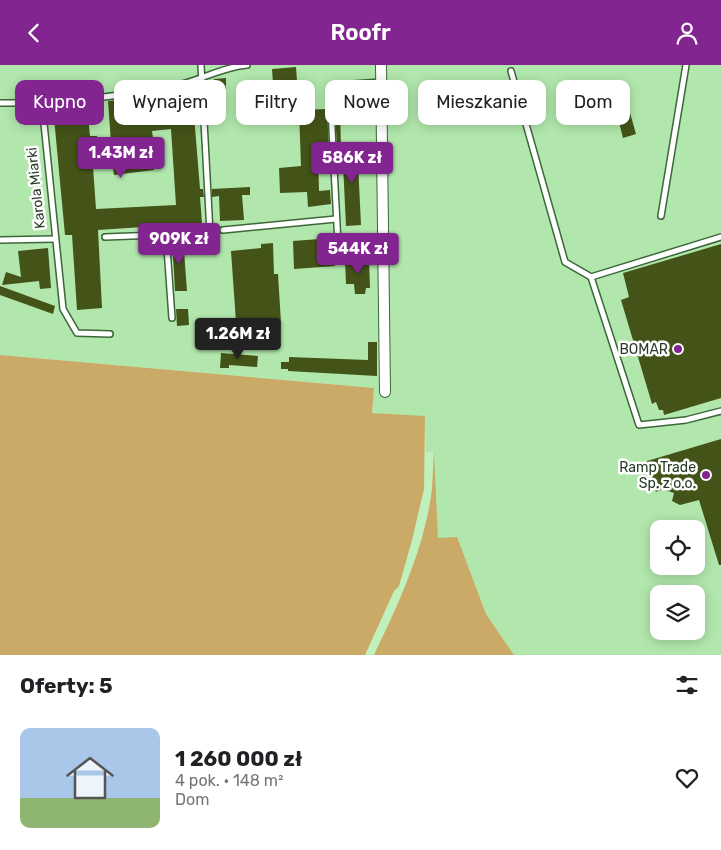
<!DOCTYPE html>
<html lang="pl">
<meta charset="utf-8">
<style>
:root{--surface:#fff;--page:#f2f2f2;--text:#202124;--muted:#757577;--accent:#832590}
body{margin:0;font-family:Rubik,sans-serif;background:var(--page);color:var(--text);height:100vh;display:flex;flex-direction:column;font-size:19px;white-space:nowrap}
*{box-sizing:border-box;margin:0}
p{font-size:16px;color:var(--muted)}
.icon{flex:none;width:28px;height:28px;fill:none;stroke:currentColor;stroke-width:2;stroke-linecap:round;stroke-linejoin:round}
.map{position:relative;height:590px;overflow:hidden}
.drawer{display:flex;flex-direction:column;background:var(--surface);flex:1}
.drawer>*{flex:none}
.hud{position:absolute;left:15px;top:15px;width:691px;height:45px;display:flex;gap:10px}
.buttons{position:absolute;left:650px;top:455px;display:grid;gap:10px}
.buttons a{display:grid;place-items:center;width:55px;height:55px;border-radius:10px;background:var(--surface);box-shadow:0 2px 12px #0003;font-size:25px}
.price{position:absolute;translate:-50% -42px;padding:0 11px;border-radius:5px;background:var(--accent);color:#fff;font-size:16px;line-height:32px;filter:drop-shadow(0 1px 2px #0008)}
.price::after{content:'';position:absolute;left:50%;top:30px;width:15px;height:11px;margin-left:-8px;background:inherit;clip-path:polygon(0 0,100% 0,50% 100%)}
.price.selected{background:#222;color:#fff}
ul{padding:0;list-style:none}
li{display:flex;align-items:center;gap:15px;height:125px;padding:0 20px}
li span{display:grid;place-items:center;flex:none;width:140px;height:100px;border-radius:10px;color:#555}
li>.icon{margin-inline-start:auto}
span .icon{width:60px;height:60px;fill:#fffc;stroke-width:1}
li b{font-size:21px}
h2{display:flex;justify-content:space-between;align-items:center;height:60px;padding:0 20px;font-size:21px}
.tag{padding:0 18px;border-radius:10px;background:var(--surface);box-shadow:0 2px 12px #0003;font-size:18px;line-height:45px}
.tag.selected{background:var(--accent);color:#fff}
header{display:flex;justify-content:space-between;align-items:center;height:65px;padding:0 20px;background:var(--accent);color:#fff;font-size:22px;font-weight:600}
.map>svg:first-child{display:block}
.built{fill:#b1e7ac;fill-rule:evenodd}
.green{fill:#cba967}
.building{fill:#445418}
.lines{fill:none;stroke-linecap:round;stroke-linejoin:round}
.lane-casing{stroke:#3c6739;stroke-width:8}
.street-casing{stroke:#3c6739;stroke-width:12}
.lane{stroke:#fff;stroke-width:5}
.street{stroke:#fff;stroke-width:10}
.poi-dot{fill:#832590;stroke:#fff;stroke-width:2}
.labels{text-anchor:middle;dominant-baseline:central;stroke-width:5;stroke-linejoin:round;paint-order:stroke}
.street-label{font-size:14px;fill:#293c27;stroke:#fff}
.poi-label{font-size:14px;fill:#293c27;stroke:#fff;text-anchor:end}
</style>
<header><svg class="icon" aria-label="back" viewBox="0 0 24 24"><path d="M15 5l-7 7 7 7"/></svg>Roofr<svg class="icon" aria-label="person" viewBox="0 0 24 24"><circle cx="12" cy="8" r="4"/><path d="M4 21q1-7 8-7t8 7"/></svg></header>
<div class="map">
<svg width="721" height="590" viewBox="0 0 721 590">
<rect width="100%" height="100%" fill="#c0f0bb"/>
<path class="built" d="M 0,0 L 721,0 L 721,590 L 514,590 L 486,549 L 457,473 L 438,473 L 434,386 L 426,387 L 425,352 L 372,348 L 374,323 L 0,290 ZM 659,464 L 696,464 L 696,501 L 659,501 ZM 659,529 L 696,529 L 696,566 L 659,566 Z"/>
<g class="green">
<polygon points="0,290 374,323 372,348 425,351 424,424 412,475 399,521 394,526 365,590 0,590"/>
<path d="M 434,386 L 438,473 L 457,472 L 486,549 L 514,590 L 374,590 C 399,538 425,482 432,424 C 433,411 433,398 434,386 Z"/>
</g>
<g class="building">
<polygon points="296,2 298,30 274,32 272,4"/>
<polygon points="226,13 226,26 214,27 214,14"/>
<polygon points="192,25 193,37 198,37 199,49 194,50 200,124 203,124 204,132 200,132 202,158 98,165 102,243 77,245 72,170 65,170 53,42 87,39 90,71 97,71 100,102 93,102 96,144 176,140 171,64 152,66 153,73 111,78 108,36 149,33 152,57 169,56 167,27"/>
<polygon points="625,30 636,69 623,73 613,33"/>
<polygon points="340,43 341,84 337,84 335,44"/>
<polygon points="327,44 329,84 328,88 318,88 319,126 330,125 331,139 308,142 307,127 280,128 279,103 301,101 299,45"/>
<polygon points="357,77 361,160 346,161 342,78"/>
<polygon points="152,91 154,105 114,110 112,95"/>
<polygon points="250,122 250,130 242,130 244,155 220,156 219,131 212,132 212,124"/>
<polygon points="183,173 187,226 175,226 172,174"/>
<polygon points="333,173 335,201 294,204 293,176"/>
<polygon points="273,178 274,209 278,209 281,258 279,259 279,264 268,265 266,255 236,257 231,186 261,183 261,179"/>
<polygon points="721,179 721,333 664,350 663,345 659,345 656,337 652,339 621,235 629,232 623,208"/>
<polygon points="48,183 51,223 40,224 39,216 2,220 6,207 21,212 18,186"/>
<polygon points="369,194 370,223 366,223 365,229 355,229 354,219 346,219 345,195"/>
<polygon points="0,221 55,241 53,249 0,230"/>
<polygon points="176,244 188,244 189,260 177,261"/>
<polygon points="368,277 377,277 377,311 288,306 288,304 281,304 281,297 289,297 289,292 368,295"/>
<polygon points="221,288 258,291 257,302 229,300 229,303 220,303"/>
<polygon points="721,374 721,500 719,500 699,435 680,440 672,436 674,428 662,424 656,427 647,396"/>
<polygon points="696,543 705,564 696,566"/>
</g>
<g class="lines">
<g class="lane-casing">
<g id="lane">
<polyline points="511,6 565,197 591,212 721,172"/>
<polyline points="381,17 339,20 330,26 338,179 383,173"/>
<path d="M 0,38 C 57,39 116,32 173,21 C 198,17 221,2 247,0"/>
<polyline points="42,39 63,244 77,268 110,269"/>
<polyline points="661,151 686,0"/>
<polyline points="223,165 336,154"/>
<polyline points="166,169 172,253"/>
<polyline points="105,172 210,168 201,0"/>
<polyline points="0,175 55,174"/>
<polyline points="591,212 639,360 686,355 721,346"/>
</g>
</g>
<g class="street-casing">
<polyline id="street" points="381,0 385,327"/>
</g>
<use href="#lane" class="lane"/>
<use href="#street" class="street"/>
</g>
<g class="poi-dot">
<circle cx="678" cy="284" r="5"/>
<circle cx="706" cy="410" r="5"/>
</g>
<g class="labels">
<g class="street-label">
<text transform="translate(36 123) rotate(-96)">Karola Miarki</text>
</g>
<g class="poi-label">
<text x="668" y="284">BOMAR</text>
<text x="696" y="402">Ramp Trade<tspan x="696" dy="16">Sp. z o.o.</tspan></text>
</g>
</g>
</svg>
<div class="buttons">
<a><svg class="icon" aria-label="locate" viewBox="0 0 24 24"><circle cx="12" cy="12" r="6"/><path d="M12 2v4M12 18v4M2 12h4M18 12h4"/></svg></a>
<a><svg class="icon" aria-label="layers" viewBox="0 0 24 24"><path d="M12 4l9 5-9 5-9-5zM3 14l9 5 9-5"/></svg></a>
</div>
<b class="price" style="left:121px;top:114px">1.43M zł</b>
<b class="price" style="left:352px;top:119px">586K zł</b>
<b class="price" style="left:179px;top:200px">909K zł</b>
<b class="price" style="left:358px;top:210px">544K zł</b>
<b class="price selected" style="left:238px;top:295px">1.26M zł</b>
<div class="hud">
<a class="tag selected">Kupno</a>
<a class="tag">Wynajem</a>
<a class="tag">Filtry</a>
<a class="tag">Nowe</a>
<a class="tag">Mieszkanie</a>
<a class="tag">Dom</a>
</div>
</div>
<section class="drawer">
<h2>Oferty: 5<svg class="icon" aria-label="filters" viewBox="0 0 24 24"><path d="M4 7h16M4 17h16"/><circle cx="9" cy="7" r="2"/><circle cx="15" cy="17" r="2"/></svg></h2>
<ul>
<li><span style="background:linear-gradient(#a9c7e8 70%,#8fb573 0)"><svg class="icon" aria-label="home" viewBox="0 0 24 24"><path d="M3 11l9-7 9 7M6 9v11h12V9"/></svg></span><div><b>1 260 000 zł</b><p>4 pok. · 148 m²</p><p>Dom</p></div><svg class="icon" aria-label="heart" viewBox="0 0 24 24"><path d="M12 20l-8-8c-3-5 5-10 8-4 3-6 11-1 8 4z"/></svg></li>
</ul>
</section>
